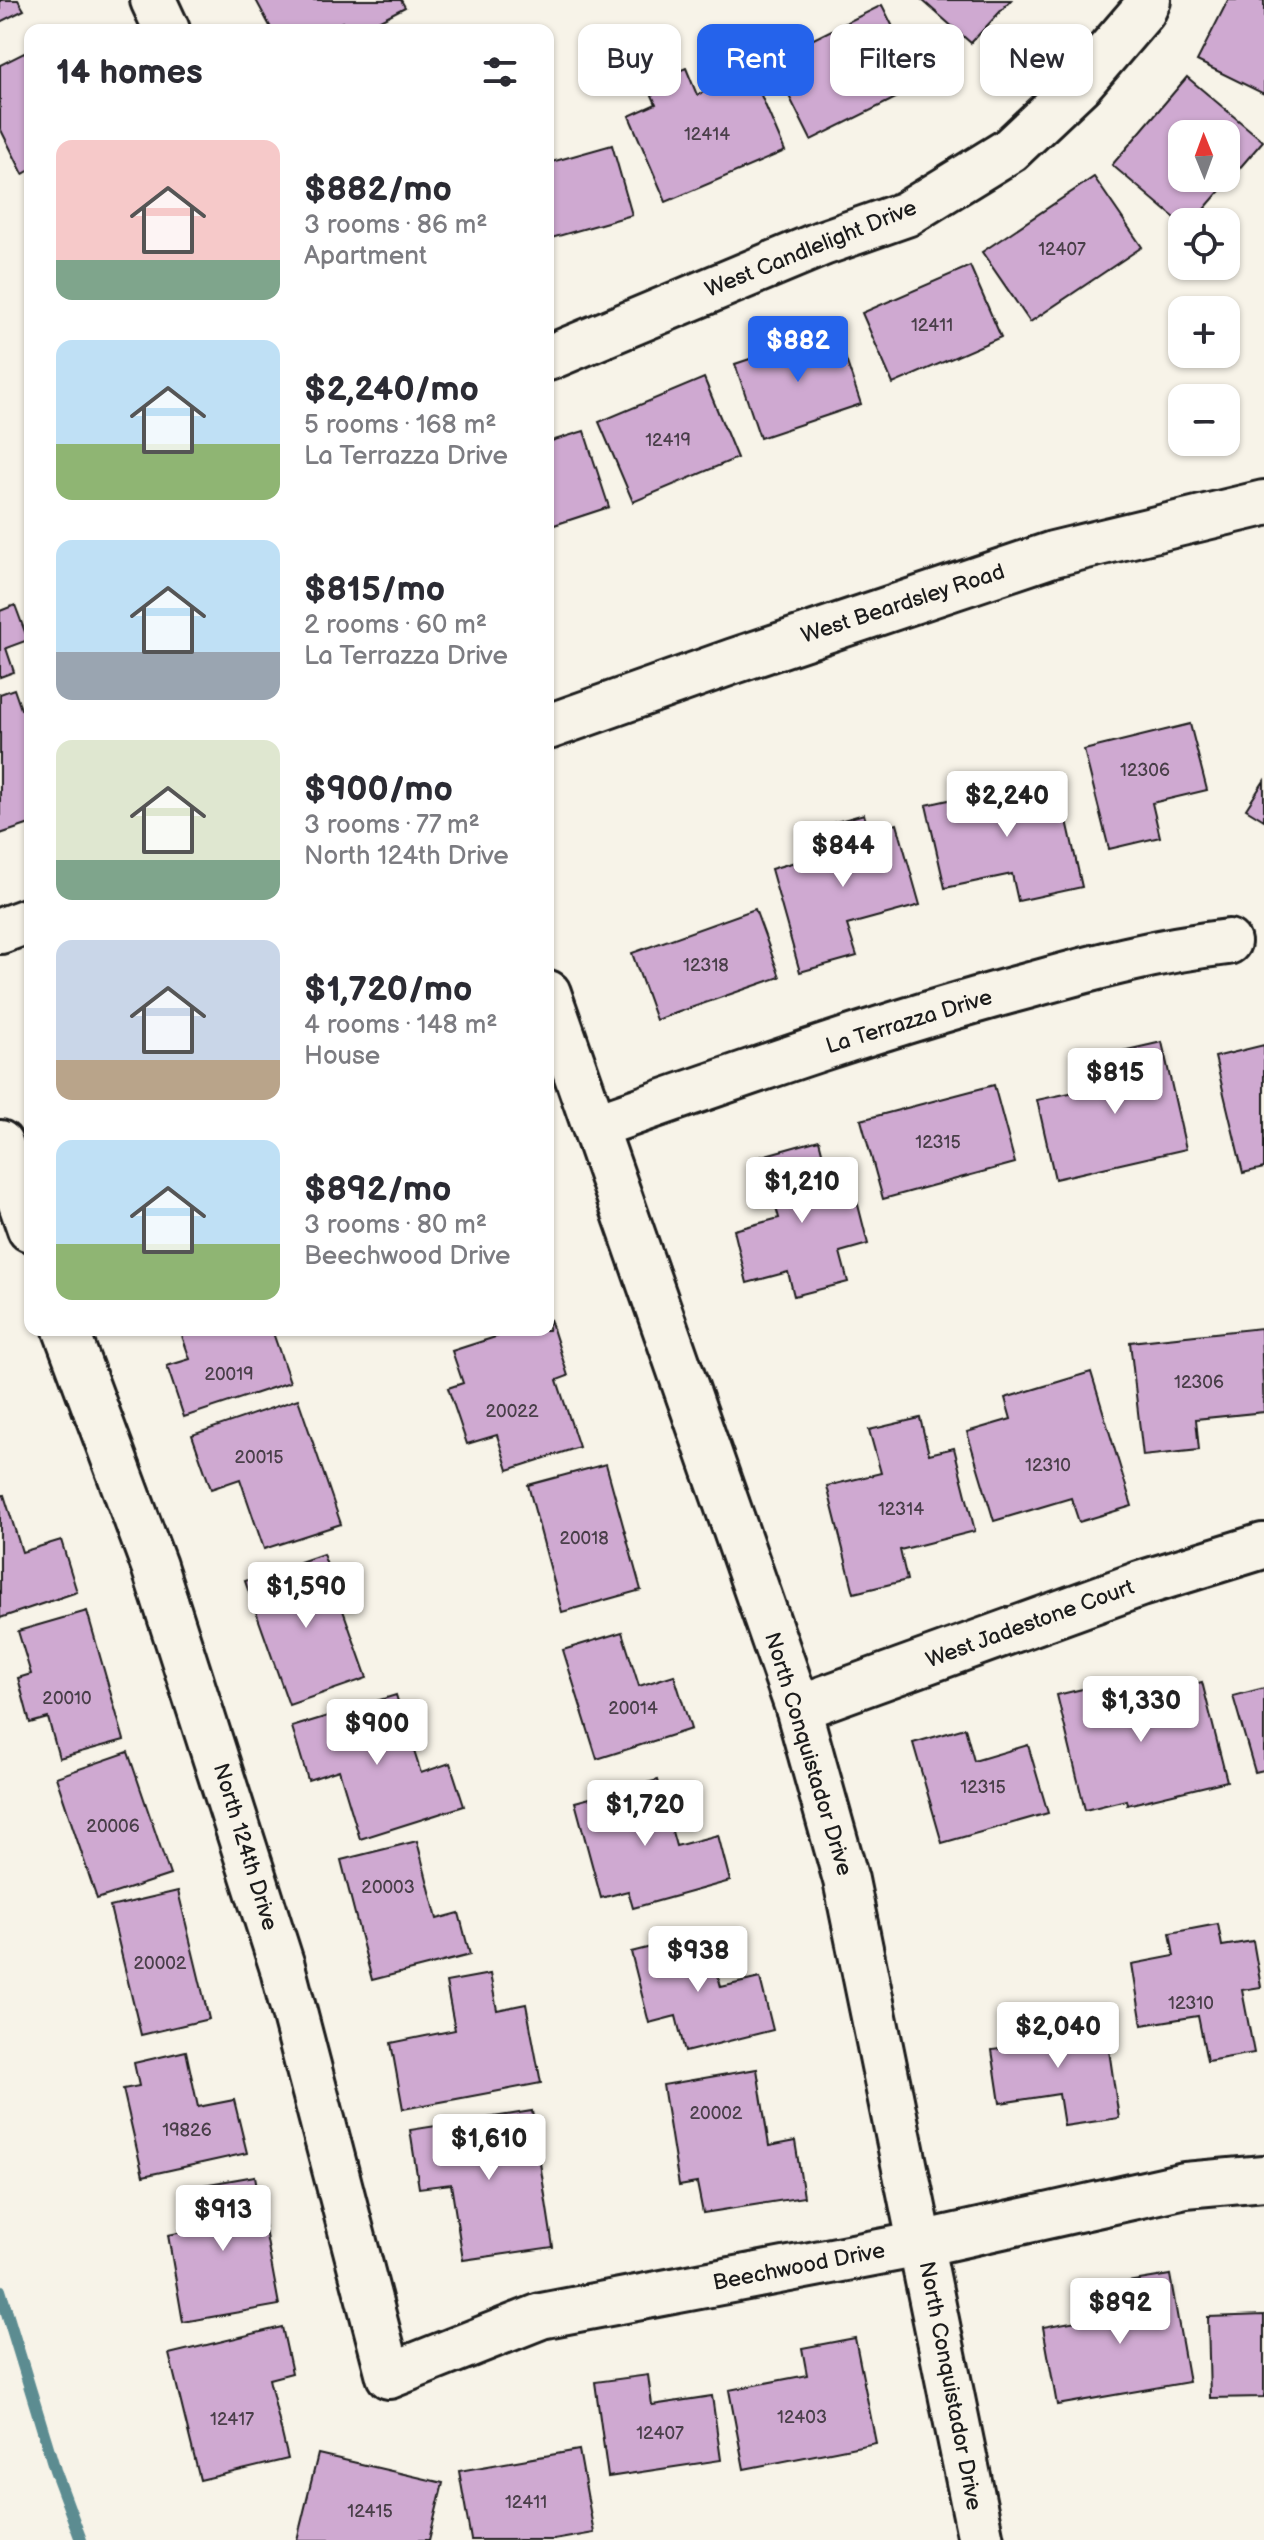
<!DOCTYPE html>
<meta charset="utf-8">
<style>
:root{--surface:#fff;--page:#f2f2f3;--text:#2b2b33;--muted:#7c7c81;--accent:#2563eb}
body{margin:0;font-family:"Balsamiq Sans",sans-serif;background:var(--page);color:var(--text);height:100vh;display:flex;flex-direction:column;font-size:30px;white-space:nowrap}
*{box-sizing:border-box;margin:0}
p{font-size:26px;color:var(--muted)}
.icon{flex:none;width:44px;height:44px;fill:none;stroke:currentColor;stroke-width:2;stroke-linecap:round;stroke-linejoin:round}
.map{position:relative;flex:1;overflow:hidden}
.panel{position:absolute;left:24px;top:24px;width:530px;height:1312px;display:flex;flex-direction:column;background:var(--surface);border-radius:16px;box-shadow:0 2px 6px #0004}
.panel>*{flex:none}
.guide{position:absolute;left:578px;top:24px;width:566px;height:72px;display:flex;gap:16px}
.needle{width:52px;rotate:359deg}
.controls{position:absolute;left:1168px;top:120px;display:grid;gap:16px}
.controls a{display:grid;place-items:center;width:72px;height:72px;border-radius:16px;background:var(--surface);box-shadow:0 2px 6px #0004;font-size:40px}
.price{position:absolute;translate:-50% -68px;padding:0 18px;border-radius:8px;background:#fff;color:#222;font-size:26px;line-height:52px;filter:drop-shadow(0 2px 4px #0008)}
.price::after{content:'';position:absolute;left:50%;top:48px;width:24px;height:18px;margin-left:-12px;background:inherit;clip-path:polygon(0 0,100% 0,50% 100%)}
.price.active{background:var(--accent);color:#fff}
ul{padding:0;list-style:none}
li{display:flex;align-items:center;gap:24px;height:200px;padding:0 32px}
li span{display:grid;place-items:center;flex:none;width:224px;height:160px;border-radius:16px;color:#555}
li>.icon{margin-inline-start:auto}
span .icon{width:96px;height:96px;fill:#fffc;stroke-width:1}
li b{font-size:34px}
h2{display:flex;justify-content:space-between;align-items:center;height:96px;padding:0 32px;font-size:34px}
.tag{padding:0 28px;border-radius:16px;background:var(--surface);box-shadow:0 2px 6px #0004;font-size:28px;line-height:72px}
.tag.active{background:var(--accent);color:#fff}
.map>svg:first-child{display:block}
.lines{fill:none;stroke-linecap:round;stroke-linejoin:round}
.stream{stroke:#5c8c91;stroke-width:12}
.building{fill:#cfa9d1;stroke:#1c1c1c;stroke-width:2;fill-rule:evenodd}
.street-casing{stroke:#1c1c1c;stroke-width:50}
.secondary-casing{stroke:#1c1c1c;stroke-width:50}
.street{stroke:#f7f3e8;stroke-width:44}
.secondary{stroke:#f7f3e8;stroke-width:44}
.labels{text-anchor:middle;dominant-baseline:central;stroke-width:6;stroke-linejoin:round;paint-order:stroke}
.number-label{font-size:18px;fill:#493f49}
.street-label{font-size:22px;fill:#1c1c1c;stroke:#f7f3e8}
</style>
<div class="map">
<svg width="1264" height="2540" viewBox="0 0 1264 2540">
<rect width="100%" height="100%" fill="#f7f3e8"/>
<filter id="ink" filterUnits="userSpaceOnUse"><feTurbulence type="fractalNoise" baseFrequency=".0125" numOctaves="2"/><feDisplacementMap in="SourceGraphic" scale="16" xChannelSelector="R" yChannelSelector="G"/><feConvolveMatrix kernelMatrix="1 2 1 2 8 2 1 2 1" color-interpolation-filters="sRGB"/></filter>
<g filter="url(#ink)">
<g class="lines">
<polyline class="stream" points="0,2290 55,2470 81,2540"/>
</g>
<g class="building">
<polygon points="0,0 18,0 24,10 0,22"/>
<polygon points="256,0 401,0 405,7 361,30 346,30 342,22 327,30 272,30"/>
<polygon points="922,0 1011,0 971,43"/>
<polygon points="1228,0 1264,0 1264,94 1197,61"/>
<polygon points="882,5 922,85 811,140 771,60"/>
<polygon points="30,50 30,170 23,174 0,128 0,65"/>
<polygon points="686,68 697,95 751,72 785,151 666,202 629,116 656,104 647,84"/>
<path d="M 1187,77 L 1263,141 L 1193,222 L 1182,224 L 1112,165 ZM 1182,134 L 1226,134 L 1226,178 L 1182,178 Z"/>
<polygon points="612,145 632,215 548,239 548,163"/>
<polygon points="1094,177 1142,247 1030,322 982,252"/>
<polygon points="970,266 1001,337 893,384 862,313"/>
<polygon points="836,330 861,404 760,438 735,364"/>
<polygon points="704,378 737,458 633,502 599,422"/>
<polygon points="584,431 609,507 548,527 548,442"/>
<polygon points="15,605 28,640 6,648 14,672 0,677 0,611"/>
<polygon points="14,689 21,709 30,706 30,824 0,834 0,694"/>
<polygon points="1190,724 1207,790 1152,803 1160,837 1109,849 1084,750"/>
<polygon points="1057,776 1082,887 1018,901 1012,874 945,888 926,805"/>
<polygon points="1264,781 1264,820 1246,809"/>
<polygon points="864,814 869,833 897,824 920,905 847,925 857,956 800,972 771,869 826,853 819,827"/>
<polygon points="755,909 780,977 656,1020 632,953"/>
<polygon points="1162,1042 1186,1149 1055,1179 1037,1100 1112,1084 1105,1055"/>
<polygon points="1264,1045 1264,1168 1243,1173 1215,1057"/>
<polygon points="994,1085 1015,1163 883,1199 861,1120"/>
<polygon points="819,1140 835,1202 856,1197 868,1244 840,1252 848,1282 794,1296 788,1272 747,1283 734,1230 779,1218 762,1156"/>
<polygon points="550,1319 568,1376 557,1380 579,1447 508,1470 497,1435 467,1444 448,1388 463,1383 452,1351 517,1330 548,1330"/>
<polygon points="1261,1328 1264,1412 1196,1419 1199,1450 1143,1456 1130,1342"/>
<polygon points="180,1330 272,1330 290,1382 184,1417 167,1366 190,1359"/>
<polygon points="1091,1372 1132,1506 1079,1522 1071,1498 994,1521 967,1432 1011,1419 1005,1398"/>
<polygon points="298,1399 341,1524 264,1549 240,1479 211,1489 192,1435"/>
<polygon points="920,1418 929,1454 954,1448 975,1531 900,1550 907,1580 854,1593 827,1486 881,1473 869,1430"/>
<polygon points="606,1464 641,1590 562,1612 528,1485"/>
<polygon points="4,1495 22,1552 61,1540 77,1592 0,1618 0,1496"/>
<polygon points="323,1554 367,1678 289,1705 245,1581"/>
<polygon points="87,1611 124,1740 59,1758 48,1718 30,1723 18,1678 31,1674 18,1631"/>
<polygon points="622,1632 639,1686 674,1675 691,1729 597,1759 563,1650"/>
<polygon points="1202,1682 1227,1781 1127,1805 1126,1800 1085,1810 1057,1695 1108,1683 1113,1703"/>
<polygon points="1264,1688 1264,1770 1255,1772 1233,1696"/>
<polygon points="396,1695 421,1773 450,1763 464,1806 360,1839 339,1770 308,1780 292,1727"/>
<polygon points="965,1728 974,1761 1028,1745 1048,1813 942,1843 913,1743"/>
<polygon points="128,1752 170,1875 97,1899 56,1777"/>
<polygon points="658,1780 676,1846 718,1835 730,1881 633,1908 628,1891 601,1898 575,1802"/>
<polygon points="417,1841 437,1919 459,1913 470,1955 372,1980 341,1860"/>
<polygon points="178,1891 209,2019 141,2035 110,1907"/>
<polygon points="1218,1924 1222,1946 1253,1941 1261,1987 1242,1990 1254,2053 1207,2061 1198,2016 1142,2025 1132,1964 1174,1956 1170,1933"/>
<polygon points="707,1933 721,1987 760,1978 773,2030 685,2052 676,2016 649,2023 631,1952"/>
<polygon points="490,1974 497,2010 526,2004 541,2083 403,2109 391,2043 455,2030 446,1982"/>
<polygon points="1058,2013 1062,2037 1106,2030 1119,2118 1064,2126 1059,2094 1000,2103 992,2050 1015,2047 1011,2020"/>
<polygon points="186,2051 198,2107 234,2100 247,2153 143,2176 123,2089 139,2086 134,2063"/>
<polygon points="757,2069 769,2146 795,2141 804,2197 703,2213 697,2183 679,2186 663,2085"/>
<polygon points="532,2111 553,2247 463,2260 451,2184 419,2188 410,2130"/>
<polygon points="255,2176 279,2305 183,2322 168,2235 193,2230 186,2188"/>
<polygon points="1170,2275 1189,2382 1057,2405 1043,2327 1121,2313 1115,2284"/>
<polygon points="1264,2315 1264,2397 1210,2398 1208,2317"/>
<polygon points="282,2327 292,2373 269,2379 288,2459 200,2480 169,2354"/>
<polygon points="855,2338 876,2443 744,2469 729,2390 807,2375 802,2348"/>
<polygon points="648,2375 652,2405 712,2396 721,2460 608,2477 595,2382"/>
<polygon points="579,2450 594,2533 554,2540 471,2540 459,2471"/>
<polygon points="318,2454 443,2483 429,2540 297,2540"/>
</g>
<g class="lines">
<g class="street-casing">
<g id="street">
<polyline points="548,358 823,243 906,214 1010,150 1082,82 1143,11 1148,0"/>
<path d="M 595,1126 C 738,1076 881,1025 1027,986 C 1095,967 1158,950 1228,942"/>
<polyline points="0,1143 30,1229"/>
<polyline points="66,1330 154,1566 282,1966 389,2376 541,2316 921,2244 1185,2185 1264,2178"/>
<polyline points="798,1708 1140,1584 1263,1546"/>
</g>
</g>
<g class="secondary-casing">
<g id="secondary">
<polyline points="153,0 167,30"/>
<polyline points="548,727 734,661 1053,554 1264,503"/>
<polyline points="0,931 30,920"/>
<polyline points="548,993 798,1708 846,1880 981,2540"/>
</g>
</g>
<use href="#street" class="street"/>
<use href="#secondary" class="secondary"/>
</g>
</g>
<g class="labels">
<g class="number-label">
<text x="707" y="134">12414</text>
<text x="1062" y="249">12407</text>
<text x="932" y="325">12411</text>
<text x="668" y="440">12419</text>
<text x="1145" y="770">12306</text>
<text x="706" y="965">12318</text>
<text x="938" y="1142">12315</text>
<text x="229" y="1374">20019</text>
<text x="1199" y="1382">12306</text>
<text x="512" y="1411">20022</text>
<text x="259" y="1457">20015</text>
<text x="1048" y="1465">12310</text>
<text x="901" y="1509">12314</text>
<text x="584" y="1538">20018</text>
<text x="67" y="1698">20010</text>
<text x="633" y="1708">20014</text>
<text x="983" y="1787">12315</text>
<text x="113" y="1826">20006</text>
<text x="388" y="1887">20003</text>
<text x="160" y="1963">20002</text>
<text x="1191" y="2003">12310</text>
<text x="716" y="2113">20002</text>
<text x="187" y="2130">19826</text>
<text x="802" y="2417">12403</text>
<text x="232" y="2419">12417</text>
<text x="660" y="2433">12407</text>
<text x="526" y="2502">12411</text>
<text x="370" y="2511">12415</text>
</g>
<g class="street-label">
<text transform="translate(811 249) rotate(-22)">West Candlelight Drive</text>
<text transform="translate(903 604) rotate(-18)">West Beardsley Road</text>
<text transform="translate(909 1022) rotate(-17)">La Terrazza Drive</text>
<text transform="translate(1030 1624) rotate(-20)">West Jadestone Court</text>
<text transform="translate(808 1754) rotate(73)">North Conquistador Drive</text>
<text transform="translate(245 1847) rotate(73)">North 124th Drive</text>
<text transform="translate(799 2267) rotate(-11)">Beechwood Drive</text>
<text transform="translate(950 2386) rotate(79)">North Conquistador Drive</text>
</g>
</g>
</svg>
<div class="controls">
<a><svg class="needle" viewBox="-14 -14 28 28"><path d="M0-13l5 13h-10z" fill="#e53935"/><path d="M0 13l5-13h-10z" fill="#7c7c81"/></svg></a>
<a><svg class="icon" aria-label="locate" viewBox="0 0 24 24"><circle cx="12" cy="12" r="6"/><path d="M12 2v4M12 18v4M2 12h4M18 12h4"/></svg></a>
<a>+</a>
<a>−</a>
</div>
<b class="price active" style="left:798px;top:384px">$882</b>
<b class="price" style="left:1007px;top:839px">$2,240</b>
<b class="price" style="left:843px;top:889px">$844</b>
<b class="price" style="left:1115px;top:1116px">$815</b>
<b class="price" style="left:802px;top:1225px">$1,210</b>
<b class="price" style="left:306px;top:1630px">$1,590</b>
<b class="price" style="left:1141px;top:1744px">$1,330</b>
<b class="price" style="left:377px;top:1767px">$900</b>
<b class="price" style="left:645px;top:1848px">$1,720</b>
<b class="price" style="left:698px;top:1994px">$938</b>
<b class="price" style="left:1058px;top:2070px">$2,040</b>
<b class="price" style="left:489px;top:2182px">$1,610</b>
<b class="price" style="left:223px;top:2253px">$913</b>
<b class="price" style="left:1120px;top:2346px">$892</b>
<div class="guide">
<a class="tag">Buy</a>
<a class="tag active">Rent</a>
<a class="tag">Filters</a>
<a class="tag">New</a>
</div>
<section class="panel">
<h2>14 homes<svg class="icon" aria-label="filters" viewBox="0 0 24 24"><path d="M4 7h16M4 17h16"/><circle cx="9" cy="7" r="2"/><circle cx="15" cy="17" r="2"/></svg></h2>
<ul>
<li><span style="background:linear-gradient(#f6c9c9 75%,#7fa58c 0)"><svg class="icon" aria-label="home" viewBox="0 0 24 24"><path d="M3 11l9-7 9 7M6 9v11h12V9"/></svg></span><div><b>$882/mo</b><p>3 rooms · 86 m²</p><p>Apartment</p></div></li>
<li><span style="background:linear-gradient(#bfe0f5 65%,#8fb573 0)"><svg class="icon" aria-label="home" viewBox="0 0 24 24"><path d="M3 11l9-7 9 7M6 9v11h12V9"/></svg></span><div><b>$2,240/mo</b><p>5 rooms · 168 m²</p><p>La Terrazza Drive</p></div></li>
<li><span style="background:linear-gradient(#bfe0f5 70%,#9aa5b1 0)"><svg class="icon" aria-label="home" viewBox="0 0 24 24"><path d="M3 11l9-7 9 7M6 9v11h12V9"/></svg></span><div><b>$815/mo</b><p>2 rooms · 60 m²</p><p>La Terrazza Drive</p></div></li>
<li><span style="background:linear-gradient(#dfe7d0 75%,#7fa58c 0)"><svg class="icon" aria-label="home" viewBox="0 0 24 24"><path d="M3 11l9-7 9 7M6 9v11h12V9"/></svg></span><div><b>$900/mo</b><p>3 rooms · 77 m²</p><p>North 124th Drive</p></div></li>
<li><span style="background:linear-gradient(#c9d6e8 75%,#b9a48a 0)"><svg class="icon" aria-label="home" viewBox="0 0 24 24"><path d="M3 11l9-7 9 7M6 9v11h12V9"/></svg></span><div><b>$1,720/mo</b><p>4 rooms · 148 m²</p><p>House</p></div></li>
<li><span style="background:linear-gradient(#bfe0f5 65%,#8fb573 0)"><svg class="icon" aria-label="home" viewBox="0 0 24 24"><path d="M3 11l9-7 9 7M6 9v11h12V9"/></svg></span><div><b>$892/mo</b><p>3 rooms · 80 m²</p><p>Beechwood Drive</p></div></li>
</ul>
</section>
</div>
